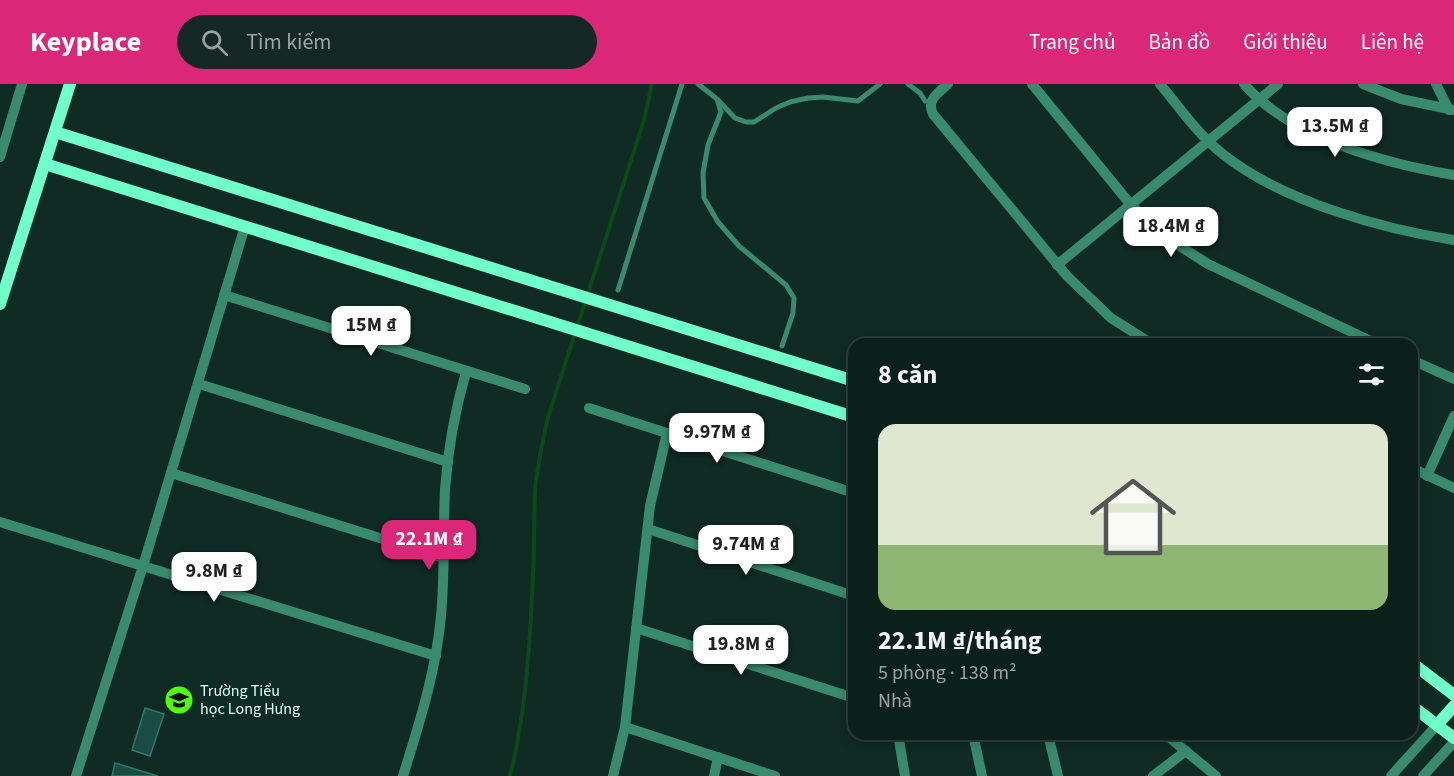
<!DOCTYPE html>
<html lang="vi">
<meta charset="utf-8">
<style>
:root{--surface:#0c201b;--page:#152824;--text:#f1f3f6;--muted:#9aa3a3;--line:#2c3e3a;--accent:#db2777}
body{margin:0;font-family:"Source Sans 3",sans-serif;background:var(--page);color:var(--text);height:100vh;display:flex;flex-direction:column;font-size:22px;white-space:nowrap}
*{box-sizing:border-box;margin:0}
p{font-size:20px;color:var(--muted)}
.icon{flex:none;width:33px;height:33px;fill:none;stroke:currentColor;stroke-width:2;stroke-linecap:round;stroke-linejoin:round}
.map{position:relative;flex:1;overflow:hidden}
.drawer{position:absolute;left:848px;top:254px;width:570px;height:402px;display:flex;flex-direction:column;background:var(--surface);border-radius:18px;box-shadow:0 3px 15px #0003,0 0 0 2px var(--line)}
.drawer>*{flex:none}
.price{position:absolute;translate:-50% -51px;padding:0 14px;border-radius:12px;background:#fff;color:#222;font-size:20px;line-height:39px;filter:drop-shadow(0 2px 3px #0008)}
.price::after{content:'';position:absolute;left:50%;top:36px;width:18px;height:14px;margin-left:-9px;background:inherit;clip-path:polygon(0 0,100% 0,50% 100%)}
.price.active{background:var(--accent);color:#fff}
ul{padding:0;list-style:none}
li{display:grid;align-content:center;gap:12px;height:318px;padding:0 30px}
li+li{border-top:2px solid var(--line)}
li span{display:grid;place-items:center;height:186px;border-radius:18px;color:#555}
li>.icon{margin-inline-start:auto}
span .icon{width:108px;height:108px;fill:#fffc;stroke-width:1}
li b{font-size:26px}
h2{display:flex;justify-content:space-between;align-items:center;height:72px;padding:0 30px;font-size:26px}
header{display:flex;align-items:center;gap:36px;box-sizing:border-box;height:84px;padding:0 30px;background:var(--accent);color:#fff}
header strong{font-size:28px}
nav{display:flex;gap:33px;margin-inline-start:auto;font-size:21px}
.search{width:420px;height:54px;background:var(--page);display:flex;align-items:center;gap:15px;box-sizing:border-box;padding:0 21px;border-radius:33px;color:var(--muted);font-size:22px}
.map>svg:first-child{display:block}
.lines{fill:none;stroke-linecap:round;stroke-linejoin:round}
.stream{stroke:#094a18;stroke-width:4}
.building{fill:#1b4c43;stroke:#2c796a;stroke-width:1.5}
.lane{stroke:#398b6e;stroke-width:5}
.street{stroke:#398b6e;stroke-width:10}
.secondary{stroke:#70ffca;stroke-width:12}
.labels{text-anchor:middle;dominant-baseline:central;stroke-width:4.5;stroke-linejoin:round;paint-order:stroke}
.poi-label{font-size:16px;fill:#d9fff4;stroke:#102a24;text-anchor:start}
</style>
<header>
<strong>Keyplace</strong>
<div class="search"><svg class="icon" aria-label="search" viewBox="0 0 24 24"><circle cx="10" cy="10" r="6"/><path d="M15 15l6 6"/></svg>Tìm kiếm</div>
<nav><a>Trang chủ</a><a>Bản đồ</a><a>Giới thiệu</a><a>Liên hệ</a></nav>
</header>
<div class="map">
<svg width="1454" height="692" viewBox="0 0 1454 692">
<rect width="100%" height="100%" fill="#102a24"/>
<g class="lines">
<path class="stream" d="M 510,692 C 526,628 530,558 533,492 C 535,460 533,428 536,396 C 539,375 543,354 548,333 L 644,36 L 652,0"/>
</g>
<g class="building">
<polygon points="145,624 164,630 150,672 132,666"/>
<polygon points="115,679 158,692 112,692"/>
</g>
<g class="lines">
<g class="lane">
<polyline points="698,0 717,15 721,28 708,61 703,89 704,114 718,138 739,162 786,201 794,214 793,229 782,262"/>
<polyline points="908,0 920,9 925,17"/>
<polyline points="718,16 735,34 746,38 754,38 776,24 790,18 808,14 823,13 858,17 880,0"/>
<polyline points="618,206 682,0"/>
</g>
<g class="street">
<path d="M 948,0 C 938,9 926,16 933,30 L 1067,192 L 1111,234 L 1152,260"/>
<polyline points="1032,0 1131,121 1164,152 1208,180 1377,260"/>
<path d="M 1160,0 C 1180,24 1199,52 1224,71 C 1282,117 1382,145 1454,156"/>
<path d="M 1244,0 C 1290,54 1387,80 1454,91"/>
<polyline points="1363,0 1401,15 1454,26"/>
<polyline points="1436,0 1449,26"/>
<polyline points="0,73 22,0"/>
<polyline points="1057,181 1278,0"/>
<polyline points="224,211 525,305"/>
<polyline points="1412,276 1454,295"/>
<polyline points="199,300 448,378"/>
<polyline points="589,324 854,409"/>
<polyline points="1412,384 1454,404"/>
<polyline points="171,389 444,474"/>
<polyline points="1427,392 1454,332"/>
<polyline points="0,438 436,572"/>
<polyline points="648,445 854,512"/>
<polyline points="636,544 854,614"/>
<polyline points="625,643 775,692"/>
<polyline points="898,650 905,692"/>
<polyline points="973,650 982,692"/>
<polyline points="1048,650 1058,692"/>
<polyline points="1165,650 1216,692"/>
<polyline points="76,692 143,482 245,142"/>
<path d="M 403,692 C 419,640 436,588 441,532 C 445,490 443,447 445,405 C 448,365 455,326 466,288"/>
<polyline points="613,692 625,643 650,422 667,349"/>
<polyline points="714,692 718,673"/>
<polyline points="1153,692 1186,667"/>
<polyline points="1391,692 1437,641"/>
<polyline points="1423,692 1454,658"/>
</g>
<g class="secondary">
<polyline points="55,48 854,297"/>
<polyline points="45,80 854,333"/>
<polyline points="0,220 70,0"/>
<polyline points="1412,579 1454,611"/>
<polyline points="1412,622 1454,654"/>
<polyline points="1437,641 1454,622"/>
</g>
</g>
<defs>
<g id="school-disc" transform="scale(1.5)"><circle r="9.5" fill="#4fff05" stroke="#102a24"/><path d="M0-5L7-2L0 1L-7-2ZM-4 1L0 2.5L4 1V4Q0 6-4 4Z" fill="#111"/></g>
</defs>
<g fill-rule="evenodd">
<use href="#school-disc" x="179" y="616"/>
</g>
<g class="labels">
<g class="poi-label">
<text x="200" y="607">Trường Tiểu<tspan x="200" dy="18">học Long Hưng</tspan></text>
</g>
</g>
</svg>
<b class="price" style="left:1335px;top:74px">13.5M ₫</b>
<b class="price" style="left:1171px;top:174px">18.4M ₫</b>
<b class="price" style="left:371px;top:273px">15M ₫</b>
<b class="price" style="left:717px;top:380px">9.97M ₫</b>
<b class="price active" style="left:429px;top:487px">22.1M ₫</b>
<b class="price" style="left:746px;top:492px">9.74M ₫</b>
<b class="price" style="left:214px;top:519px">9.8M ₫</b>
<b class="price" style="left:741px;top:592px">19.8M ₫</b>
<section class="drawer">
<h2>8 căn<svg class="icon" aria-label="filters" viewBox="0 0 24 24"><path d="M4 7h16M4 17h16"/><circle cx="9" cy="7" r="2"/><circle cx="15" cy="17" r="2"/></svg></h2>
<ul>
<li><span style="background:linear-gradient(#dfe7d0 65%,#8fb573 0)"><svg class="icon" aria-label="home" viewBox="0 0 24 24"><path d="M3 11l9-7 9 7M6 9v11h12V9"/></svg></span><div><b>22.1M ₫/tháng</b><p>5 phòng · 138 m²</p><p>Nhà</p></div></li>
</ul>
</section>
</div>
